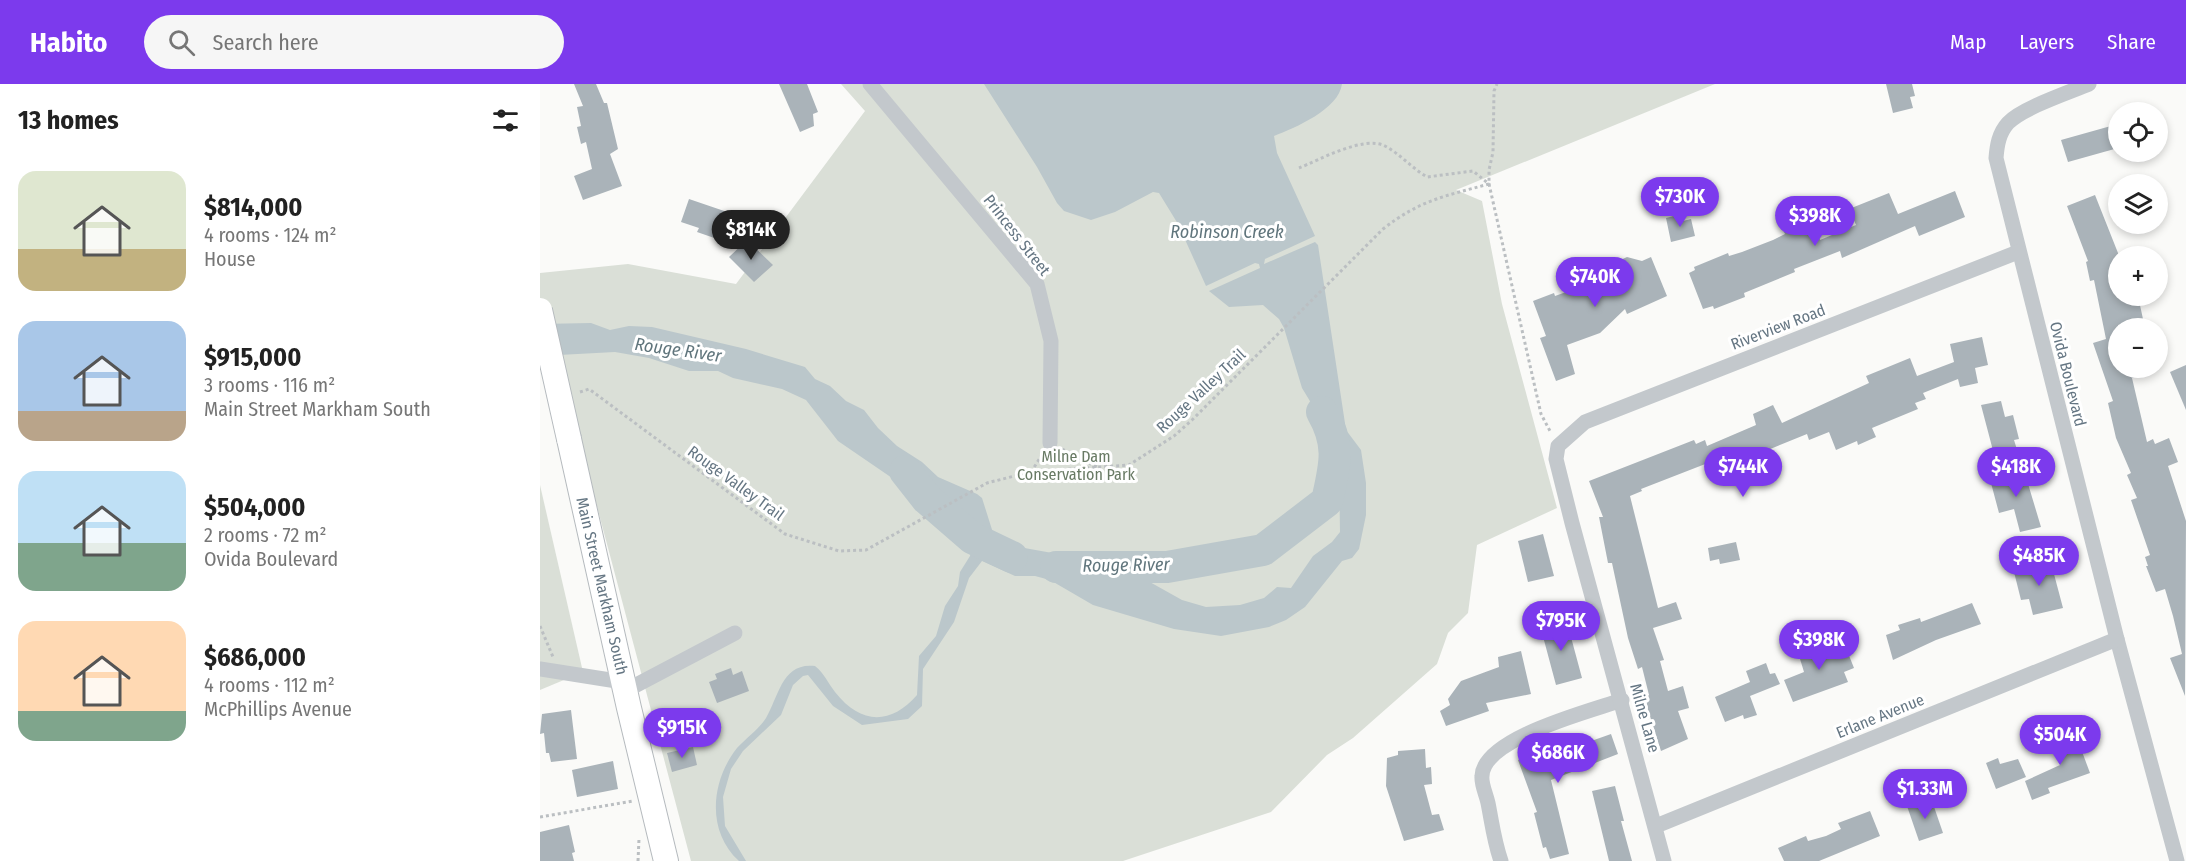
<!DOCTYPE html>
<meta charset="utf-8">
<style>
:root{--surface:#fff;--page:#f6f6f6;--text:#222;--muted:#767676;--accent:#7c3aed}
body{margin:0;font-family:"Fira Sans Condensed",sans-serif;background:var(--page);color:var(--text);height:100vh;display:flex;flex-direction:column;font-size:22px;white-space:nowrap}
*{box-sizing:border-box;margin:0}
p{font-size:20px;color:var(--muted)}
.icon{flex:none;width:33px;height:33px;fill:none;stroke:currentColor;stroke-width:2;stroke-linecap:round;stroke-linejoin:round}
.map{position:relative;flex:1;overflow:hidden}
.side{display:flex;flex-direction:column;background:var(--surface);width:540px}
.side>*{flex:none}
.buttons{position:absolute;left:1568px;top:18px;display:grid;gap:12px}
.buttons a{display:grid;place-items:center;width:60px;height:60px;border-radius:50%;background:var(--surface);box-shadow:0 3px 9px #0003;font-size:30px}
.price{position:absolute;translate:-50% -51px;padding:0 14px;border-radius:21px;background:var(--accent);color:#fff;font-size:20px;line-height:39px;filter:drop-shadow(0 2px 3px #0008)}
.price::after{content:'';position:absolute;left:50%;top:36px;width:18px;height:14px;margin-left:-9px;background:inherit;clip-path:polygon(0 0,100% 0,50% 100%)}
.price.active{background:#222;color:#fff}
ul{padding:0;list-style:none}
li{display:flex;align-items:center;gap:18px;height:150px;padding:0 18px}
li span{display:grid;place-items:center;flex:none;width:168px;height:120px;border-radius:18px;color:#555}
li>.icon{margin-inline-start:auto}
span .icon{width:72px;height:72px;fill:#fffc;stroke-width:1}
li b{font-size:26px}
h2{display:flex;justify-content:space-between;align-items:center;height:72px;padding:0 18px;font-size:26px}
header{display:flex;align-items:center;gap:36px;box-sizing:border-box;height:84px;padding:0 30px;background:var(--accent);color:#fff}
header strong{font-size:28px}
nav{display:flex;gap:33px;margin-inline-start:auto;font-size:21px}
.search{width:420px;height:54px;background:var(--page);display:flex;align-items:center;gap:15px;box-sizing:border-box;padding:0 21px;border-radius:33px;color:var(--muted);font-size:22px}
main{display:flex;flex:1;min-height:0}
.map>svg:first-child{display:block}
.green{fill:#dadfd7}
.water{fill:#bbc7cb}
.lines{fill:none;stroke-linecap:round;stroke-linejoin:round}
.river{stroke:#bbc7cb;stroke-width:32}
.building{fill:#aab3b9}
.primary-casing{stroke:#b5babe;stroke-width:26}
.path{stroke:#bbbfc2;stroke-width:3;stroke-dasharray:3 3;stroke-linecap:butt}
.street{stroke:#c3c8cc;stroke-width:15}
.primary{stroke:#fff;stroke-width:24}
.primary-bridge-casing{stroke:#b5babe;stroke-width:26;stroke-linecap:butt}
.primary-bridge{stroke:#fff;stroke-width:24}
.labels{text-anchor:middle;dominant-baseline:central;stroke-width:6;stroke-linejoin:round;paint-order:stroke}
.street-label{font-size:16px;fill:#657683;stroke:#fff}
.park-label{font-size:16px;fill:#687a64;stroke:#fff}
.water-label{font-size:18px;font-style:italic;fill:#60757c;stroke:#fff}
</style>
<header>
<strong>Habito</strong>
<div class="search"><svg class="icon" aria-label="search" viewBox="0 0 24 24"><circle cx="10" cy="10" r="6"/><path d="M15 15l6 6"/></svg>Search here</div>
<nav><a>Map</a><a>Layers</a><a>Share</a></nav>
</header>
<main>
<section class="side">
<h2>13 homes<svg class="icon" aria-label="filters" viewBox="0 0 24 24"><path d="M4 7h16M4 17h16"/><circle cx="9" cy="7" r="2"/><circle cx="15" cy="17" r="2"/></svg></h2>
<ul>
<li><span style="background:linear-gradient(#dfe7d0 65%,#c2b280 0)"><svg class="icon" aria-label="home" viewBox="0 0 24 24"><path d="M3 11l9-7 9 7M6 9v11h12V9"/></svg></span><div><b>$814,000</b><p>4 rooms · 124 m²</p><p>House</p></div></li>
<li><span style="background:linear-gradient(#a9c7e8 75%,#b9a48a 0)"><svg class="icon" aria-label="home" viewBox="0 0 24 24"><path d="M3 11l9-7 9 7M6 9v11h12V9"/></svg></span><div><b>$915,000</b><p>3 rooms · 116 m²</p><p>Main Street Markham South</p></div></li>
<li><span style="background:linear-gradient(#bfe0f5 60%,#7fa58c 0)"><svg class="icon" aria-label="home" viewBox="0 0 24 24"><path d="M3 11l9-7 9 7M6 9v11h12V9"/></svg></span><div><b>$504,000</b><p>2 rooms · 72 m²</p><p>Ovida Boulevard</p></div></li>
<li><span style="background:linear-gradient(#ffd9b3 75%,#7fa58c 0)"><svg class="icon" aria-label="home" viewBox="0 0 24 24"><path d="M3 11l9-7 9 7M6 9v11h12V9"/></svg></span><div><b>$686,000</b><p>4 rooms · 112 m²</p><p>McPhillips Avenue</p></div></li>
</ul>
</section>
<div class="map">
<svg width="1646" height="777" viewBox="0 0 1646 777">
<rect width="100%" height="100%" fill="#fafaf8"/>
<g class="green">
<polygon points="301,0 1175,0 916,106 942,117 962,220 1017,424 937,461 928,529 908,549 897,580 813,654 787,671 731,728 583,777 151,777 50,396 0,251 0,189 88,180 196,200 325,27"/>
<polygon points="0,401 43,588 0,606"/>
</g>
<path class="water" d="M 444,0 L 802,0 C 799,25 755,44 734,52 L 737,69 L 775,152 L 725,175 L 724,180 L 775,158 L 778,161 L 806,346 L 821,366 L 826,399 L 826,431 L 819,465 L 812,474 L 802,477 L 765,523 L 746,536 L 729,543 L 681,552 L 634,545 L 553,521 L 510,496 L 495,492 L 475,492 L 442,477 L 429,494 L 414,538 L 383,585 L 382,622 L 368,635 L 322,641 L 293,622 L 268,591 L 263,592 L 253,601 L 241,631 L 203,667 L 191,685 L 183,713 L 185,742 L 206,777 L 199,777 C 166,747 171,697 197,664 C 206,654 219,645 226,634 C 239,612 242,578 275,582 C 284,589 288,599 295,608 C 320,640 350,642 377,611 L 379,572 L 396,552 L 405,522 L 418,502 L 420,488 L 430,472 L 433,453 L 414,427 L 399,420 L 374,415 L 355,396 L 298,357 L 266,316 L 242,305 L 193,294 L 178,287 L 149,287 L 109,274 L 75,268 L 0,272 L 0,240 L 51,239 L 70,246 L 89,242 L 112,243 L 206,265 L 265,283 L 275,295 L 290,302 L 306,317 L 324,326 L 338,344 L 357,362 L 382,378 L 398,393 L 437,410 L 442,414 L 454,452 L 468,461 L 518,470 L 578,491 L 608,497 L 642,516 L 666,523 L 700,521 L 724,514 L 737,503 L 751,504 L 773,472 L 792,458 L 800,448 L 799,380 L 785,342 L 762,304 L 744,244 L 739,235 L 723,221 L 689,223 L 669,207 L 720,184 L 719,180 L 715,179 L 666,202 L 638,140 L 619,109 L 613,108 L 575,128 L 551,136 L 524,127 L 517,119 L 497,83 Z"/>
<g class="lines">
<g class="river">
<polyline points="365,387 387,415 432,454 472,473"/>
<path d="M 516,483 L 627,483 L 723,466 L 787,417 C 795,381 801,361 782,328"/>
</g>
</g>
<g class="building">
<polygon points="34,0 56,0 64,19 67,19 78,65 70,70 82,102 43,116 34,92 52,85 46,58 41,60 37,43 41,42 37,23 43,22"/>
<polygon points="239,0 267,0 278,28 273,30 274,42 260,48"/>
<polygon points="1346,0 1372,0 1375,12 1370,13 1373,24 1353,29"/>
<polygon points="1578,40 1578,64 1528,78 1521,56"/>
<polygon points="1415,107 1425,133 1379,152 1375,142 1302,174 1300,167 1254,185 1255,188 1204,209 1205,213 1174,225 1173,222 1163,225 1149,189 1155,186 1154,183 1188,169 1189,172 1202,168 1233,156 1245,150 1241,141 1256,135 1260,145 1274,139 1280,156 1316,141 1309,125 1349,109 1358,130"/>
<polygon points="1555,111 1578,169 1578,212 1598,212 1603,235 1578,241 1578,284 1616,284 1592,294 1607,358 1613,355 1615,360 1629,354 1638,378 1628,382 1646,437 1645,612 1630,574 1642,570 1633,532 1625,505 1616,508 1606,482 1608,482 1605,473 1610,471 1591,416 1597,414 1587,391 1591,389 1576,354 1568,319 1573,317 1553,259 1566,255 1554,196 1550,197 1546,178 1548,177 1527,122"/>
<polygon points="149,115 193,130 183,157 157,148 159,144 141,138"/>
<polygon points="1142,130 1143,137 1151,135 1155,152 1131,158 1126,134"/>
<polygon points="207,156 233,181 214,198 189,173"/>
<polygon points="1087,173 1102,177 1111,173 1127,212 1087,230 1085,225 1060,249 1027,261 1035,290 1016,297 1000,254 1006,252 993,217 1014,209 1015,212 1062,195 1072,180"/>
<polygon points="1442,253 1448,281 1435,284 1438,299 1420,303 1418,295 1383,309 1386,315 1375,319 1378,325 1332,344 1336,353 1318,361 1317,357 1296,366 1289,348 1269,356 1267,350 1223,368 1222,364 1193,376 1191,370 1101,405 1102,407 1090,412 1118,524 1136,518 1142,535 1113,544 1124,576 1120,577 1128,607 1143,602 1149,624 1138,627 1148,655 1121,667 1104,613 1109,611 1102,583 1098,585 1088,554 1072,479 1068,479 1059,433 1063,433 1049,397 1154,356 1156,360 1165,356 1167,362 1216,341 1213,330 1233,321 1242,339 1329,299 1326,292 1370,274 1377,292 1414,278 1410,260"/>
<polygon points="1646,281 1646,326 1630,288"/>
<polygon points="1461,317 1465,333 1473,331 1479,355 1474,356 1479,372 1456,378 1441,321"/>
<polygon points="1456,379 1486,393 1501,443 1480,448 1474,425 1459,429 1451,399 1462,396"/>
<polygon points="1003,450 1014,492 988,498 978,457"/>
<polygon points="1196,458 1200,476 1180,480 1179,475 1170,477 1168,464"/>
<polygon points="1510,475 1523,524 1493,531 1489,515 1481,516 1473,484"/>
<polygon points="1432,519 1441,540 1396,556 1353,576 1346,551 1360,546 1358,541 1380,534 1381,538"/>
<polygon points="1016,534 1018,541 1023,540 1025,543 1028,542 1042,594 1016,601 1001,545 1004,544 1003,538"/>
<polygon points="1271,559 1274,565 1284,561 1285,564 1294,561 1297,567 1306,564 1314,584 1304,588 1308,598 1253,618 1244,596 1264,588 1257,565"/>
<polygon points="981,567 991,610 946,619 949,627 906,642 900,627 910,621 908,615 921,597 959,583 958,573"/>
<polygon points="1226,579 1230,590 1235,589 1240,600 1210,612 1217,631 1204,635 1203,631 1185,638 1175,613 1210,598 1206,587"/>
<polygon points="191,584 193,591 202,587 209,607 177,619 169,598 177,595 175,590"/>
<polygon points="31,626 37,675 11,678 9,669 6,669 4,649 0,650 2,630"/>
<polygon points="1534,646 1550,689 1508,704 1510,709 1492,716 1485,697 1520,681 1510,655"/>
<polygon points="1071,650 1078,670 1011,696 1029,770 1010,775 1006,763 1003,764 994,729 997,728 978,676 1020,659 1023,667"/>
<polygon points="153,663 157,681 132,688 127,669"/>
<polygon points="885,665 886,684 891,683 892,700 884,701 892,731 899,730 904,746 864,757 846,702 847,674 858,671 858,667"/>
<polygon points="1458,674 1460,680 1478,675 1486,693 1456,705 1446,679"/>
<polygon points="73,677 78,705 37,713 32,686"/>
<polygon points="1075,702 1084,737 1081,737 1092,777 1069,777 1052,707"/>
<polygon points="1391,714 1403,749 1379,757 1367,722"/>
<polygon points="1330,727 1340,752 1279,777 1244,777 1238,764 1266,752 1268,757 1286,752 1301,745 1298,739"/>
<polygon points="29,741 35,768 32,769 34,777 0,777 0,748"/>
</g>
<g class="lines">
<g class="primary-casing">
<polyline id="primary" points="29,355 89,624 126,777"/>
</g>
<g class="path">
<path d="M 759,84 C 779,76 824,51 845,62 C 860,70 872,84 887,93 L 933,87 L 949,100 L 1001,330 L 1010,347"/>
<path d="M 40,308 L 49,305 L 245,450 L 299,467 L 326,466 L 447,399 L 490,388 L 589,381 L 634,352 L 653,335 L 843,145 C 880,116 905,112 949,100 L 949,86 L 953,68 L 954,7 L 957,0"/>
<polyline points="522,365 559,384"/>
<polyline points="491,388 502,371"/>
<polyline points="0,542 13,573"/>
<polyline points="0,733 93,717"/>
<polyline points="98,777 99,755"/>
</g>
<g class="street">
<polyline points="330,0 497,200 511,257 510,359"/>
<path d="M 1549,0 C 1530,8 1482,24 1468,39 C 1459,49 1457,61 1456,74 L 1577,555 L 1637,777"/>
<polyline points="0,585 83,598"/>
<polyline points="85,607 195,549"/>
<polyline points="1116,742 1577,555"/>
<path d="M 961,777 C 954,757 952,739 948,719 C 946,710 941,700 942,692 C 943,654 1051,627 1082,616"/>
<polyline points="1124,777 1032,439 1016,375 1018,362 1045,338 1478,168"/>
</g>
<use href="#primary" class="primary"/>
<g class="primary-bridge-casing">
<polyline id="primary-bridge" points="0,226 29,355"/>
</g>
<use href="#primary-bridge" class="primary-bridge"/>
</g>
<g class="labels">
<g class="street-label">
<text transform="translate(477 151) rotate(52)">Princess Street</text>
<text transform="translate(1238 243) rotate(-21)">Riverview Road</text>
<text transform="translate(1528 290) rotate(76)">Ovida Boulevard</text>
<text transform="translate(661 307) rotate(-43)">Rouge Valley Trail</text>
<text transform="translate(196 399) rotate(36)">Rouge Valley Trail</text>
<text transform="translate(62 502) rotate(77)">Main Street Markham South</text>
<text transform="translate(1340 632) rotate(-22)">Erlane Avenue</text>
<text transform="translate(1105 634) rotate(74)">Milne Lane</text>
</g>
<g class="park-label">
<text x="536" y="372">Milne Dam<tspan x="536" dy="18">Conservation Park</tspan></text>
</g>
<g class="water-label">
<text x="687" y="148">Robinson Creek</text>
<text transform="translate(138 266) rotate(8)">Rouge River</text>
<text transform="translate(586 481) rotate(-1)">Rouge River</text>
</g>
</g>
</svg>
<div class="buttons">
<a><svg class="icon" aria-label="locate" viewBox="0 0 24 24"><circle cx="12" cy="12" r="6"/><path d="M12 2v4M12 18v4M2 12h4M18 12h4"/></svg></a>
<a><svg class="icon" aria-label="layers" viewBox="0 0 24 24"><path d="M12 4l9 5-9 5-9-5zM3 14l9 5 9-5"/></svg></a>
<a>+</a>
<a>−</a>
</div>
<b class="price" style="left:1140px;top:144px">$730K</b>
<b class="price" style="left:1275px;top:163px">$398K</b>
<b class="price active" style="left:211px;top:177px">$814K</b>
<b class="price" style="left:1055px;top:224px">$740K</b>
<b class="price" style="left:1203px;top:414px">$744K</b>
<b class="price" style="left:1476px;top:414px">$418K</b>
<b class="price" style="left:1499px;top:503px">$485K</b>
<b class="price" style="left:1021px;top:568px">$795K</b>
<b class="price" style="left:1279px;top:587px">$398K</b>
<b class="price" style="left:142px;top:675px">$915K</b>
<b class="price" style="left:1520px;top:682px">$504K</b>
<b class="price" style="left:1018px;top:700px">$686K</b>
<b class="price" style="left:1385px;top:736px">$1.33M</b>
</div>
</main>
